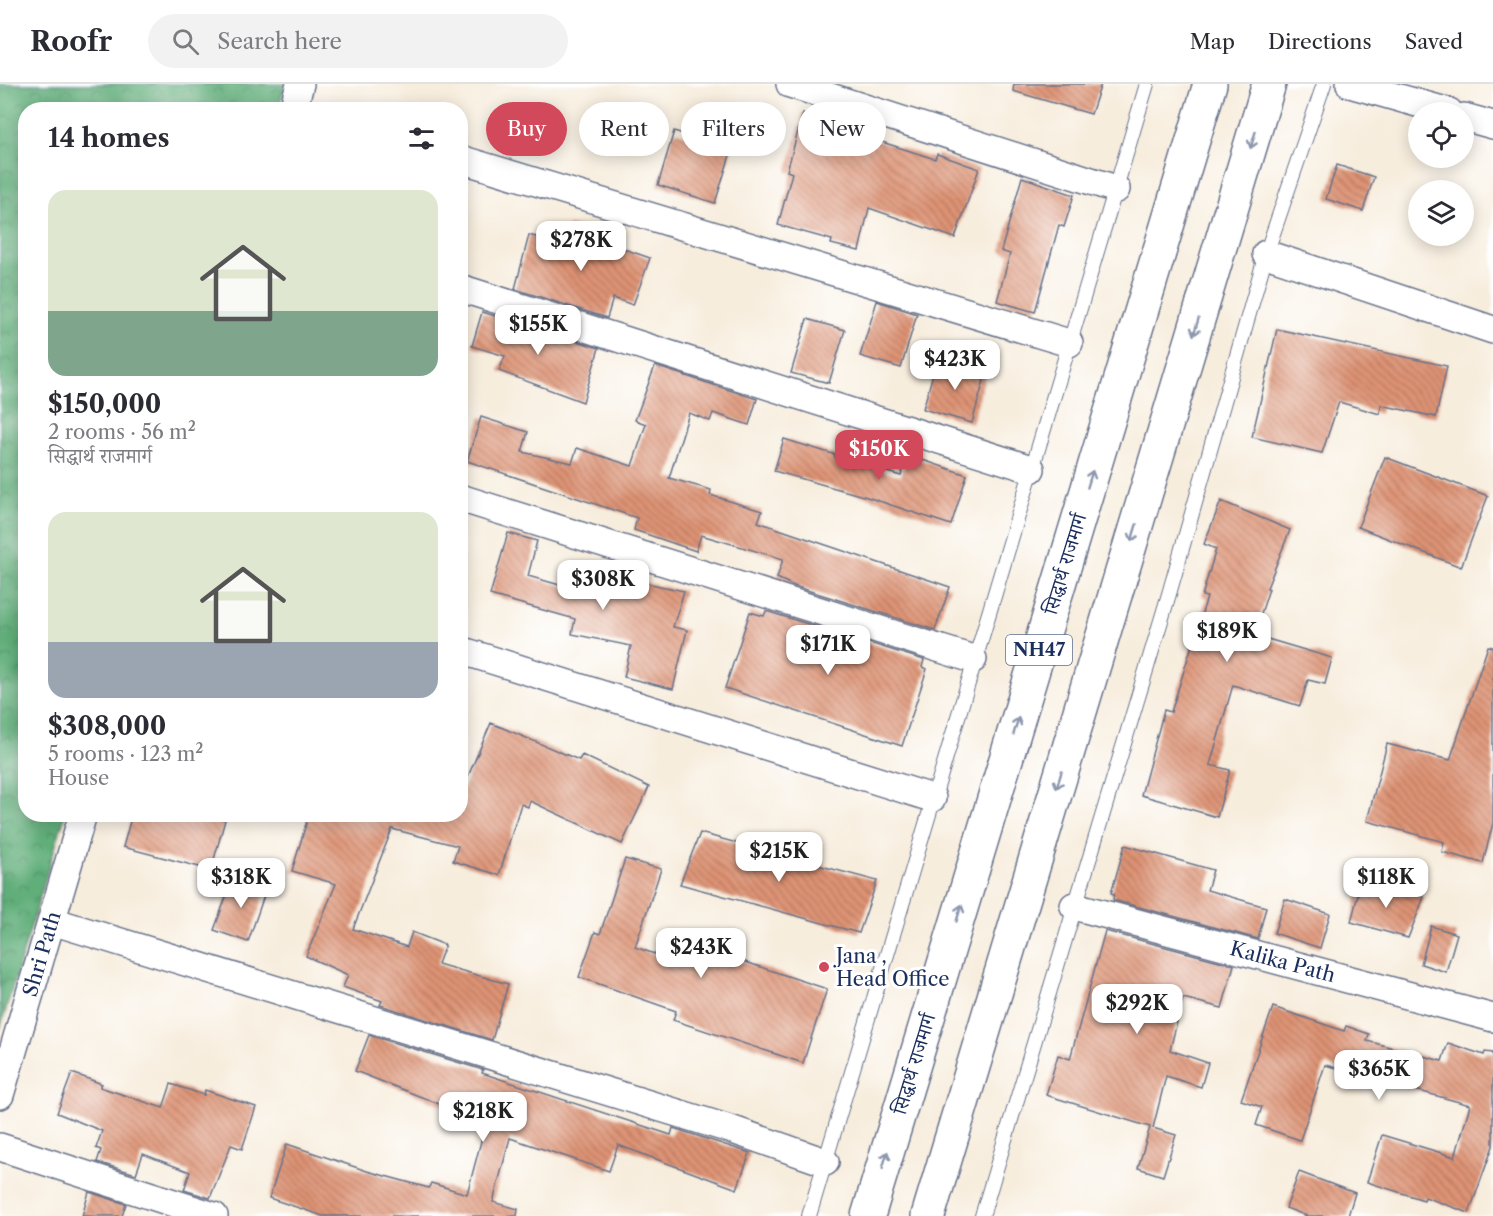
<!DOCTYPE html>
<meta charset="utf-8">
<style>
:root{--surface:#fff;--page:#f2f2f3;--text:#2b2b33;--muted:#7c7c81;--line:#e1e1e2;--accent:#d1495b}
body{margin:0;font-family:"Libre Caslon Text","Noto Serif Devanagari",serif;background:var(--page);color:var(--text);height:100vh;display:flex;flex-direction:column;font-size:22px;white-space:nowrap}
*{box-sizing:border-box;margin:0}
p{font-size:20px;color:var(--muted)}
.icon{flex:none;width:33px;height:33px;fill:none;stroke:currentColor;stroke-width:2;stroke-linecap:round;stroke-linejoin:round}
.map{position:relative;flex:1;overflow:hidden}
.side{position:absolute;left:18px;top:18px;width:450px;height:720px;display:flex;flex-direction:column;background:var(--surface);border-radius:24px;box-shadow:0 3px 15px #0003}
.side>*{flex:none}
.top-card{position:absolute;left:486px;top:18px;width:570px;height:54px;display:flex;gap:12px}
.controls{position:absolute;left:1408px;top:18px;display:grid;gap:12px}
.controls a{display:grid;place-items:center;width:66px;height:66px;border-radius:50%;background:var(--surface);box-shadow:0 3px 15px #0003;font-size:30px}
.price{position:absolute;translate:-50% -51px;padding:0 14px;border-radius:12px;background:#fff;color:#222;font-size:20px;line-height:39px;filter:drop-shadow(0 2px 3px #0008)}
.price::after{content:'';position:absolute;left:50%;top:36px;width:18px;height:14px;margin-left:-9px;background:inherit;clip-path:polygon(0 0,100% 0,50% 100%)}
.price.on{background:var(--accent);color:#fff}
ul{padding:0;list-style:none}
li{display:grid;align-content:center;gap:12px;height:318px;padding:0 30px}
li span{display:grid;place-items:center;height:186px;border-radius:18px;color:#555}
li>.icon{margin-inline-start:auto}
span .icon{width:108px;height:108px;fill:#fffc;stroke-width:1}
li b{font-size:26px}
h2{display:flex;justify-content:space-between;align-items:center;height:72px;padding:0 30px;font-size:26px}
.pill{padding:0 21px;border-radius:27px;background:var(--surface);box-shadow:0 3px 15px #0003;font-size:21px;line-height:54px}
.pill.on{background:var(--accent);color:#fff}
header{display:flex;align-items:center;gap:36px;box-sizing:border-box;height:84px;padding:0 30px;background:var(--surface);border-bottom:2px solid var(--line)}
header strong{font-size:28px}
nav{display:flex;gap:33px;margin-inline-start:auto;font-size:21px}
.search{width:420px;height:54px;background:var(--page);display:flex;align-items:center;gap:15px;box-sizing:border-box;padding:0 21px;border-radius:33px;color:var(--muted);font-size:22px}
.map>svg:first-child{display:block}
.forest{fill:url(#forest-crowns);stroke:#3e6e6c;stroke-width:1.5}
.building{fill:url(#building-back-hatch)}
.lines{fill:none;stroke-linecap:round;stroke-linejoin:round}
.lane-casing{stroke:#68728a;stroke-width:16}
.street-casing{stroke:#68728a;stroke-width:30}
.highway-casing{stroke:#68728a;stroke-width:36}
.lane{stroke:#fff;stroke-width:14}
.street{stroke:#fff;stroke-width:27}
.highway{stroke:#fff;stroke-width:33}
.oneway{stroke:#8d97ae}
.poi-dot{fill:#d1495b;stroke:#fff;stroke-width:2}
.labels{text-anchor:middle;dominant-baseline:central;stroke-width:6;stroke-linejoin:round;paint-order:stroke}
.shield{fill:#fff;stroke:#5f6d8e;stroke-width:1.5}
.shield-label{font-size:18px;font-weight:bold;fill:#1b2f5e}
.street-label{font-size:20px;fill:#1b2f5e;stroke:#fff}
.poi-label{font-size:20px;fill:#1b2f5e;stroke:#fff;text-anchor:start}
</style>
<header>
<strong>Roofr</strong>
<div class="search"><svg class="icon" aria-label="search" viewBox="0 0 24 24"><circle cx="10" cy="10" r="6"/><path d="M15 15l6 6"/></svg>Search here</div>
<nav><a>Map</a><a>Directions</a><a>Saved</a></nav>
</header>
<div class="map">
<svg width="1493" height="1132" viewBox="0 0 1493 1132">
<defs>
<pattern id="forest-crowns" width="20" height="18" patternUnits="userSpaceOnUse" patternTransform="scale(1.5)"><rect width="20" height="18" fill="#60ae79"/><path d="M2 6a3 3 0 1 1 6 0M12 15a3 3 0 1 1 6 0" fill="none" stroke="#4e8e66"/></pattern>
<pattern id="building-back-hatch" width="6" height="6" patternUnits="userSpaceOnUse" patternTransform="scale(1.5)"><rect width="6" height="6" fill="#de9373"/><path d="M-1 5l2 2M0 0l6 6M5-1l2 2" fill="none" stroke="#b37862"/></pattern>
</defs>
<rect width="100%" height="100%" fill="#fff"/>
<filter id="ink" filterUnits="userSpaceOnUse"><feTurbulence type="fractalNoise" baseFrequency=".0167" numOctaves="2"/><feDisplacementMap in="SourceGraphic" scale="12" xChannelSelector="R" yChannelSelector="G"/><feConvolveMatrix kernelMatrix="1 2 1 2 8 2 1 2 1" color-interpolation-filters="sRGB"/></filter>
<filter id="wash" filterUnits="userSpaceOnUse"><feTurbulence type="fractalNoise" baseFrequency=".008" numOctaves="4" result="noise"/><feDisplacementMap in="SourceGraphic" scale="24" xChannelSelector="R" yChannelSelector="G"/><feGaussianBlur stdDeviation="1.35" result="paint"/><feColorMatrix in="noise" values="0 0 0 0 0 0 0 0 0 0 0 0 0 0 0 0 0 1.4 0 .05"/><feComposite in="paint" operator="in"/></filter>
<g filter="url(#wash)">
<rect width="100%" height="100%" fill="#f7eddd"/>
<polygon class="forest" points="0,0 286,0 278,25 26,26 26,730 65,731 0,945"/>
<g id="blocks">
<g class="building">
<polygon points="1014,0 1101,0 1091,30 1013,7"/>
<polygon points="803,29 859,44 857,50 935,75 937,70 979,85 955,154 869,124 859,167 831,160 832,156 778,141 792,89 787,87"/>
<polygon points="674,47 732,65 715,119 658,101"/>
<polygon points="1337,81 1374,93 1363,127 1326,115"/>
<polygon points="1022,93 1074,111 1064,143 1059,141 1035,228 997,217 1010,170 1001,167"/>
<polygon points="569,141 609,154 607,159 650,174 633,221 613,214 607,234 515,205 529,151 563,161"/>
<polygon points="877,217 917,230 901,284 860,272"/>
<polygon points="482,228 599,264 583,318 499,287 505,272 472,262"/>
<polygon points="807,235 845,246 829,299 791,289"/>
<polygon points="1277,245 1447,282 1436,333 1381,321 1380,330 1339,318 1322,369 1252,353"/>
<polygon points="937,276 986,289 972,339 923,325"/>
<polygon points="655,282 757,315 749,341 713,329 710,337 689,329 669,394 711,406 710,411 762,427 758,438 950,503 935,546 794,502 777,494 783,475 701,451 696,467 634,446 637,434 467,377 481,333 528,348 522,368 572,379 577,364 632,382 646,340 635,336"/>
<polygon points="784,355 836,371 835,373 901,392 908,371 967,391 951,441 867,413 774,387"/>
<polygon points="1385,373 1488,412 1461,483 1358,443"/>
<polygon points="1221,417 1290,446 1267,504 1269,505 1254,551 1332,574 1325,600 1308,596 1300,622 1233,601 1210,681 1230,686 1217,733 1141,711 1164,626 1171,628 1207,513 1202,512 1216,465 1204,460"/>
<polygon points="508,449 537,457 528,492 581,507 585,486 684,507 673,543 687,546 673,605 624,593 631,562 572,550 575,535 490,511"/>
<polygon points="766,527 924,576 922,583 927,585 902,662 725,604 750,528 764,532"/>
<polygon points="1488,562 1493,563 1493,739 1483,779 1442,768 1444,758 1367,737 1387,660 1450,676"/>
<polygon points="491,639 579,676 582,671 649,703 622,760 530,717 528,723 521,720 499,791 453,777 458,762 392,745 353,845 407,863 412,848 445,861 438,880 508,900 492,956 380,921 382,917 343,903 348,891 306,872 336,800 292,787 309,730 460,730 460,711"/>
<polygon points="132,730 203,730 225,736 211,786 123,763"/>
<polygon points="700,749 877,797 859,849 680,800"/>
<polygon points="1125,761 1213,786 1207,806 1266,823 1258,855 1113,816 1114,810 1111,809"/>
<polygon points="625,775 661,785 635,863 691,883 697,862 827,905 803,979 673,936 676,927 579,893 595,848 600,850"/>
<polygon points="234,791 267,803 248,858 214,846"/>
<polygon points="1362,795 1424,813 1408,854 1351,838"/>
<polygon points="1285,815 1330,830 1320,864 1274,849"/>
<polygon points="1431,842 1457,850 1446,888 1421,880"/>
<polygon points="1105,847 1234,881 1222,924 1183,914 1170,966 1208,979 1201,1003 1166,992 1153,1044 1176,1051 1163,1092 1138,1084 1150,1043 1046,1011 1058,971 1070,975"/>
<polygon points="1273,923 1344,947 1346,942 1369,950 1367,957 1442,977 1448,959 1484,971 1485,968 1493,969 1493,1062 1469,1129 1425,1113 1424,1116 1367,1098 1382,1051 1455,1073 1470,1021 1325,981 1300,1056 1256,1041 1262,1023 1241,1016"/>
<polygon points="369,951 483,986 482,989 671,1051 673,1044 750,1069 737,1105 618,1061 609,1087 510,1054 493,1118 518,1125 517,1132 323,1132 269,1114 287,1060 367,1087 429,1104 431,1099 467,1110 484,1046 444,1033 447,1023 355,987"/>
<polygon points="72,989 102,1000 100,1003 163,1024 171,1000 204,1011 205,1006 256,1023 242,1065 231,1061 210,1114 184,1106 190,1088 143,1070 136,1090 97,1078 101,1066 96,1064 102,1047 57,1029"/>
<polygon points="1299,1088 1355,1109 1348,1132 1307,1132 1286,1124"/>
<polygon points="89,1108 126,1120 122,1132 82,1132"/>
</g>
</g>
</g>
<g filter="url(#ink)">
<use href="#blocks" fill-opacity="0" stroke="#68728a" stroke-width="1.5"/>
<g class="lines">
<g class="lane-casing">
<g id="lane">
<polyline points="809,1132 1147,0"/>
<polyline points="982,1132 1169,510 1266,170 1324,0"/>
</g>
</g>
<g class="street-casing">
<g id="street">
<polyline points="790,0 1116,105"/>
<polyline points="1350,0 1449,28"/>
<polyline points="293,26 300,0"/>
<polyline points="1464,33 1493,41"/>
<polyline points="460,75 1069,259"/>
<polyline points="1266,170 1493,246"/>
<polyline points="460,204 1031,385"/>
<polyline points="460,414 973,575"/>
<polyline points="460,566 932,714"/>
<path id="s1" d="M 1074,822 L 1493,934"/>
<polyline points="52,837 733,1046 825,1078"/>
<path id="s2" d="M 0,1011 L 83,730"/>
<polyline points="0,1063 214,1132"/>
</g>
</g>
<g class="highway-casing">
<g id="highway">
<polyline points="868,1132 1210,0"/>
<polyline points="928,1132 1269,0"/>
</g>
</g>
<use href="#lane" class="lane"/>
<use href="#street" class="street"/>
<use href="#highway" class="highway"/>
</g>
<defs><path id="oneway-shaft" d="M-6 0H5M1.5-3L5.5 0L1.5 3" fill="none" stroke-width="1.6" stroke-linecap="round" stroke-linejoin="round" transform="scale(1.5)"/></defs>
<g class="oneway">
<use href="#oneway-shaft" transform="translate(1253 56) rotate(107)"/>
<use href="#oneway-shaft" transform="translate(1196 243) rotate(107)"/>
<use href="#oneway-shaft" transform="translate(1090 395) rotate(-73)"/>
<use href="#oneway-shaft" transform="translate(1134 449) rotate(107)"/>
<use href="#oneway-shaft" transform="translate(1016 642) rotate(-73)"/>
<use href="#oneway-shaft" transform="translate(1059 696) rotate(107)"/>
<use href="#oneway-shaft" transform="translate(959 829) rotate(-73)"/>
<use href="#oneway-shaft" transform="translate(885 1076) rotate(-73)"/>
</g>
</g>
<circle class="poi-dot" cx="824" cy="883" r="6"/>
<g class="labels">
<rect class="shield" x="1006" y="551" width="66" height="30" rx="4.5"/>
<g class="shield-label">
<text x="1039" y="566">NH47</text>
</g>
<g class="street-label">
<text transform="translate(1065 480) rotate(-73)">सिद्धार्थ राजमार्ग</text>
<text stroke="none"><textPath href="#s2" startOffset="147">Shri Path</textPath></text>
<text stroke="none"><textPath href="#s1" startOffset="216">Kalika Path</textPath></text>
<text transform="translate(914 980) rotate(-73)">सिद्धार्थ राजमार्ग</text>
</g>
<g class="poi-label">
<text x="836" y="872">Jana ,<tspan x="836" dy="23">Head Office</tspan></text>
</g>
</g>
</svg>
<div class="controls">
<a><svg class="icon" aria-label="locate" viewBox="0 0 24 24"><circle cx="12" cy="12" r="6"/><path d="M12 2v4M12 18v4M2 12h4M18 12h4"/></svg></a>
<a><svg class="icon" aria-label="layers" viewBox="0 0 24 24"><path d="M12 4l9 5-9 5-9-5zM3 14l9 5 9-5"/></svg></a>
</div>
<b class="price" style="left:581px;top:188px">$278K</b>
<b class="price" style="left:538px;top:272px">$155K</b>
<b class="price" style="left:955px;top:307px">$423K</b>
<b class="price on" style="left:879px;top:397px">$150K</b>
<b class="price" style="left:603px;top:527px">$308K</b>
<b class="price" style="left:1227px;top:579px">$189K</b>
<b class="price" style="left:828px;top:592px">$171K</b>
<b class="price" style="left:779px;top:799px">$215K</b>
<b class="price" style="left:241px;top:825px">$318K</b>
<b class="price" style="left:1386px;top:825px">$118K</b>
<b class="price" style="left:701px;top:895px">$243K</b>
<b class="price" style="left:1137px;top:951px">$292K</b>
<b class="price" style="left:1379px;top:1017px">$365K</b>
<b class="price" style="left:483px;top:1059px">$218K</b>
<div class="top-card">
<a class="pill on">Buy</a>
<a class="pill">Rent</a>
<a class="pill">Filters</a>
<a class="pill">New</a>
</div>
<section class="side">
<h2>14 homes<svg class="icon" aria-label="filters" viewBox="0 0 24 24"><path d="M4 7h16M4 17h16"/><circle cx="9" cy="7" r="2"/><circle cx="15" cy="17" r="2"/></svg></h2>
<ul>
<li><span style="background:linear-gradient(#dfe7d0 65%,#7fa58c 0)"><svg class="icon" aria-label="home" viewBox="0 0 24 24"><path d="M3 11l9-7 9 7M6 9v11h12V9"/></svg></span><div><b>$150,000</b><p>2 rooms · 56 m²</p><p>सिद्धार्थ राजमार्ग</p></div></li>
<li><span style="background:linear-gradient(#dfe7d0 70%,#9aa5b1 0)"><svg class="icon" aria-label="home" viewBox="0 0 24 24"><path d="M3 11l9-7 9 7M6 9v11h12V9"/></svg></span><div><b>$308,000</b><p>5 rooms · 123 m²</p><p>House</p></div></li>
</ul>
</section>
</div>
